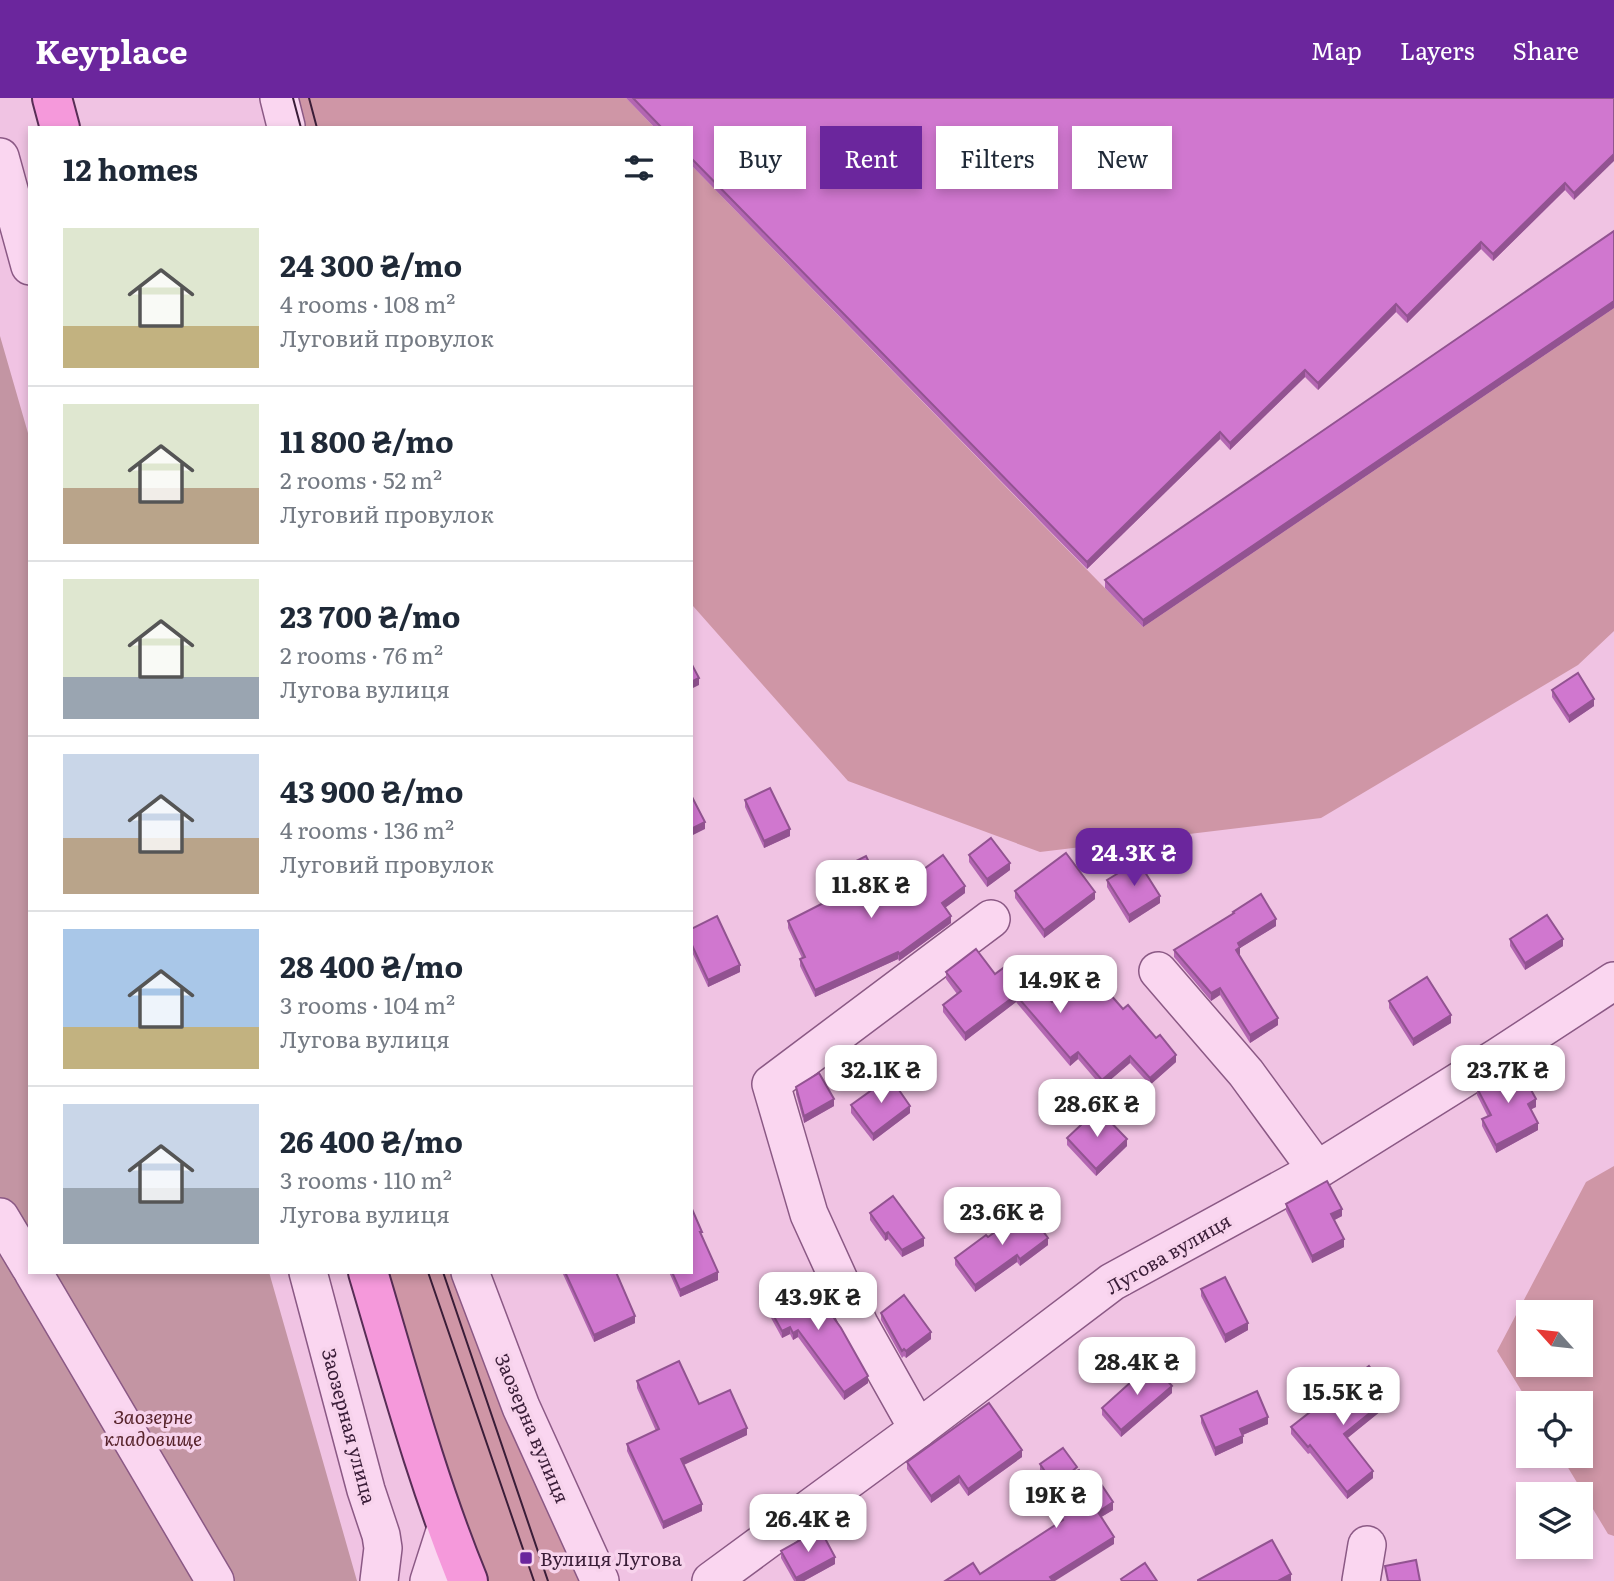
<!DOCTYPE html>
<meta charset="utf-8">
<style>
:root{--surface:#fff;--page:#f6f6f7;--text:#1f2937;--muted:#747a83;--line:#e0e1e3;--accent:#6b269d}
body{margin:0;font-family:Literata,serif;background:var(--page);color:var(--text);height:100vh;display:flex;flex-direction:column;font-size:26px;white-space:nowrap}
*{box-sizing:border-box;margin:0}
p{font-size:23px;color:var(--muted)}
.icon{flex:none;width:38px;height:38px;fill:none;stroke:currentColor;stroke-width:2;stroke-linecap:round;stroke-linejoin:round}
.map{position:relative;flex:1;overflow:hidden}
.side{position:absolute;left:28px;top:28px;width:665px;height:1148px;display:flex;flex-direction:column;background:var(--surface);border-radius:0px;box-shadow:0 4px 10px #0003}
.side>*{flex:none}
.hud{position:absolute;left:714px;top:28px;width:665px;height:63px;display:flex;gap:14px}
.needle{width:46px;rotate:297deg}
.controls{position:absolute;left:1516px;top:1202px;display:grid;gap:14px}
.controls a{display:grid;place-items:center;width:77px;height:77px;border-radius:0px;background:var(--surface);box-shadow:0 4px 10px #0003;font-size:35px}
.price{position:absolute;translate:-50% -60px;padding:0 16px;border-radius:14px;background:#fff;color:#222;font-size:23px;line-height:46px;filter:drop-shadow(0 2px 4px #0008)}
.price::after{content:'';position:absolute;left:50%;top:42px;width:21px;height:16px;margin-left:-10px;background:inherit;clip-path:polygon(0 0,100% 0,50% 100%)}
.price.current{background:var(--accent);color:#fff}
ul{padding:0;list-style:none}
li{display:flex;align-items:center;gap:21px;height:175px;padding:0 35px}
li+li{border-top:2px solid var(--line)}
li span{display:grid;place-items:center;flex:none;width:196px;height:140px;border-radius:0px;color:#555}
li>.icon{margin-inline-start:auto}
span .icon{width:84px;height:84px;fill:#fffc;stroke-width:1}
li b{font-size:30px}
h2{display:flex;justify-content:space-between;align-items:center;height:84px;padding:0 35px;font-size:30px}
.tag{padding:0 24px;border-radius:0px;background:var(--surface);box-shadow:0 4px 10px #0003;font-size:24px;line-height:63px}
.tag.current{background:var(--accent);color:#fff}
header{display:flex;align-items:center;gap:42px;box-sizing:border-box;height:98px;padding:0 35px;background:var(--accent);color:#fff}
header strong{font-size:33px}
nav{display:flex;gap:38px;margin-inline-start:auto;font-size:24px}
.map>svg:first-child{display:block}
.green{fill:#cf96a6;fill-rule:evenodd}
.cemetery{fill:#c395a3}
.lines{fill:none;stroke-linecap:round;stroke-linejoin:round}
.minor-casing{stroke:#8b5985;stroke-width:40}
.major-casing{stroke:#582d56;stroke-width:42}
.minor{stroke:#fad6f0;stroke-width:37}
.major{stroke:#f599db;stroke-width:38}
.tram{stroke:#3a1d38;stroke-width:2}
.wall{fill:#b366b2}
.shaded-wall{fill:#925391}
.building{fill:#d077cf;stroke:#925391;stroke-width:2}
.poi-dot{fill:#6b269d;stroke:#f7d3ec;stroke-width:2.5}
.labels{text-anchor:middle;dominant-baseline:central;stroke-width:7;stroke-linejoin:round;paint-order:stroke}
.street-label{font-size:19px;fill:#3a1d38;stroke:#f7d3ec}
.park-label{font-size:19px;font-style:italic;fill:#57232b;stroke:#f7d3ec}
.poi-label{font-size:19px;fill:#3a1d38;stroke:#f7d3ec;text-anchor:start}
</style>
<header>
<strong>Keyplace</strong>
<nav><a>Map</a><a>Layers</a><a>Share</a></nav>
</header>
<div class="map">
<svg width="1614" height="1483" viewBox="0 0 1614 1483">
<rect width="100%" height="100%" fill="#f0c3e3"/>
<g class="green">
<polygon points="265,0 626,0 655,30 272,30"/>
<polygon points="691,67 1143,529 1614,210 1614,533 1578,567 1321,720 1040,754 848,683 693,508 691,504"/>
<path d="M 1614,1068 L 1614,1438 L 1608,1436 L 1561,1358 L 1580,1358 L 1580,1306 L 1529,1305 L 1497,1253 L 1586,1084 ZM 1580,1214 L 1580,1267 L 1528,1267 L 1528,1214 Z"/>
<polygon points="371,1174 470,1174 600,1483 476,1483"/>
</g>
<polygon class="cemetery" points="0,238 30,342 30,1174 269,1174 357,1483 0,1483"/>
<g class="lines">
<g class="minor-casing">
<g id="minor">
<polyline points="279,0 286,28"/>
<polyline points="0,59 30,168"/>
<polyline points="1158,873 1246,975 1317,1072"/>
<polyline points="0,1119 30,1169"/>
<polyline points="33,1174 215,1483"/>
<polyline points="308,1174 366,1392 381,1437 383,1450 379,1483"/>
<polyline points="470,1174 521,1309 600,1483"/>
<polyline points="918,1331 859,1226 809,1116 771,986 991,821"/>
<polyline points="429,1483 446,1430"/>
<polyline points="711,1483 918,1331 1112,1184 1317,1072 1498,959 1614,883"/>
<polyline points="1361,1483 1367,1447"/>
</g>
</g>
<g class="major-casing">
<g id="major">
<polyline points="52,0 60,30"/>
<path d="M 368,1174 C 399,1278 427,1383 468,1483"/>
</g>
</g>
<use href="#minor" class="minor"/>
<use href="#major" class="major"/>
<g class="tram">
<polyline points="293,0 301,30"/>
<polyline points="309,0 317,30"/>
<polyline points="428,1174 534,1483"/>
<polyline points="443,1174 548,1483"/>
</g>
</g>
<g class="wall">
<polygon points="626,0 1614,0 1574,102 1565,92 1493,163 1481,151 1407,225 1396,214 1318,292 1305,279 1230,352 1220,341 1087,471 691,67 691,30 655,30"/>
<polygon points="1614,133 1614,210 1143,529 1105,490 1105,482"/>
<polygon points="1552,592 1594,608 1569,625 1552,599"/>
<polygon points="745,702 790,738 764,750 745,709"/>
<polygon points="969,757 1010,772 987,789 969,764"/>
<polygon points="834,774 886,799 965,795 945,810 951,825 899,863 898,861 815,899 800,868 800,861 802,860 788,830 788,823 842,796 834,781"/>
<polygon points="1107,782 1160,805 1129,825 1107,789"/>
<polygon points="1015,793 1095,801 1044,840 1015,800"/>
<polygon points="1233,814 1276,828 1240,850 1240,856 1239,857 1278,927 1250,945 1220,897 1211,903 1174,859 1174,852 1233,816"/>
<polygon points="691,831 740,874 708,889 691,852"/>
<polygon points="1510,841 1563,848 1525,872 1510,848"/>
<polygon points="946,874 995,876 1052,904 1123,911 1176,964 1150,987 1130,965 1102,989 1078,961 1070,968 1016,904 965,943 943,914 943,907 957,896 946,881"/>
<polygon points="1389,903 1451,925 1413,948 1389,910"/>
<polygon points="796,989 834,1008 804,1025 796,996"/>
<polygon points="1477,990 1536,1009 1531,1011 1538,1032 1496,1055 1482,1028 1482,1021 1488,1019 1477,997"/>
<polygon points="851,1007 910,1015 873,1043 851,1015"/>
<polygon points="1067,1040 1127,1048 1096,1078 1067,1047"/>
<polygon points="1286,1106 1342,1118 1334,1122 1344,1149 1312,1165 1286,1113"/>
<polygon points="870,1115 924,1148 902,1159 888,1141 885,1143 870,1122"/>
<polygon points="702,1139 718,1182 680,1199 669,1174 691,1174"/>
<polygon points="988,1139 1048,1147 1020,1168 1017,1164 975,1194 955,1167 955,1160"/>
<polygon points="562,1174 616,1174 635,1225 594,1244"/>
<polygon points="1201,1191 1248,1232 1225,1245 1201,1198"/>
<polygon points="765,1202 868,1285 844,1302 798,1239 793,1242 790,1236 782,1240 765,1209"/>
<polygon points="881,1215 931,1241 906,1260 904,1258 902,1260 881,1222"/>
<polygon points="637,1283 747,1337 684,1367 702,1413 663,1431 627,1353 627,1346 656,1333 637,1290"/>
<polygon points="1172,1295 1121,1339 1102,1317 1102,1310"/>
<polygon points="1392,1304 1347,1340 1373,1380 1347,1401 1310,1355 1308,1356 1291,1336 1291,1329"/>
<polygon points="1201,1318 1268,1326 1243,1337 1243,1345 1215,1358 1201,1325"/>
<polygon points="1022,1359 968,1398 959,1385 931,1405 907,1371 907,1364"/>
<polygon points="1040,1366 1077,1373 1113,1412 1101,1419 1114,1446 980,1476 1060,1425 1054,1415 1054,1408 1061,1403 1040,1373"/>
<polygon points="781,1453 835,1466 804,1483 794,1483 781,1460"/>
</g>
<g class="shaded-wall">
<polygon points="1614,56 1614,63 1574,102 1574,95"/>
<polygon points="1565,85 1565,92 1493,163 1493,156"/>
<polygon points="1481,144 1481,151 1407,225 1407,218"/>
<polygon points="1614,203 1614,210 1143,529 1143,522"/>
<polygon points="1396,206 1396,214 1318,292 1318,285"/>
<polygon points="1305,272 1305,279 1230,352 1230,345"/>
<polygon points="1220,334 1220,341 1087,471 1087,464"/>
<polygon points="699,580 699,587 691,591 691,584"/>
<polygon points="1594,601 1594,608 1569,625 1569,618"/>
<polygon points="705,724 705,731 691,738 691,731"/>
<polygon points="790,731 790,738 764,750 764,743"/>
<polygon points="1010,765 1010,772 987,789 987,781"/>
<polygon points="965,788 965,795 942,812 942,805"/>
<polygon points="1095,794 1095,801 1044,840 1044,832"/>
<polygon points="1160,798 1160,805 1129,825 1129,817"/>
<polygon points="951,818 951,825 899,863 899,856"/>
<polygon points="1276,821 1276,828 1240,850 1240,856 1236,859 1236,852 1238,845"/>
<polygon points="1563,841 1563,848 1525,872 1525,865"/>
<polygon points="898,854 898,861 815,899 815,892"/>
<polygon points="740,867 740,874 708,889 708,882"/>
<polygon points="1220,890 1220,897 1211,903 1211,895"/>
<polygon points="1016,897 1016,904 965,943 965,935"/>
<polygon points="1451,917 1451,925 1413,948 1413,941"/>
<polygon points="1278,920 1278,927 1250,945 1250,937"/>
<polygon points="1078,954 1078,961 1070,968 1070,960"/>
<polygon points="1176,957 1176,964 1150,987 1150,980"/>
<polygon points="1130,958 1130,965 1102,989 1102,982"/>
<polygon points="834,1001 834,1008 804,1025 804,1018"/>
<polygon points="1536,1001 1536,1009 1528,1013 1528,1006"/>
<polygon points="910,1008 910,1015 873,1043 873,1036"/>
<polygon points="1538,1025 1538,1032 1496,1055 1496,1047"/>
<polygon points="1127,1041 1127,1048 1096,1078 1096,1071"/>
<polygon points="1342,1111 1342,1118 1331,1124 1331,1116"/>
<polygon points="888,1134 888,1141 885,1143 885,1136"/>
<polygon points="924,1140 924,1148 902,1159 902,1152"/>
<polygon points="1048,1140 1048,1147 1020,1168 1020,1161"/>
<polygon points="1344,1141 1344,1149 1312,1165 1312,1158"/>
<polygon points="1017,1157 1017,1164 975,1194 975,1187"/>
<polygon points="718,1174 718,1182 680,1199 680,1192"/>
<polygon points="635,1218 635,1225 594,1244 594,1237"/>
<polygon points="1248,1225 1248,1232 1225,1245 1225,1237"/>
<polygon points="790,1229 790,1236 782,1240 782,1233"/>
<polygon points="798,1232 798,1239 793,1242 793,1235"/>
<polygon points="931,1234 931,1241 906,1260 906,1253"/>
<polygon points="868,1278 868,1285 844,1302 844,1294"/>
<polygon points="1172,1288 1172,1295 1121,1339 1121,1332"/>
<polygon points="1392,1297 1392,1304 1344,1343 1344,1336"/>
<polygon points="1268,1319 1268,1326 1240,1338 1240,1331"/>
<polygon points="747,1330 747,1337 681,1368 681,1361"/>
<polygon points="1243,1338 1243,1345 1215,1358 1215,1350"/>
<polygon points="1022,1352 1022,1359 968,1398 968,1391"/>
<polygon points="1373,1373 1373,1380 1347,1401 1347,1394"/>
<polygon points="959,1378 959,1385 931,1405 931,1398"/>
<polygon points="1113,1404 1113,1412 1098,1421 1098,1414"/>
<polygon points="702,1406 702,1413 663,1431 663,1424"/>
<polygon points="1114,1439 1114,1446 1055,1483 1050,1483 1050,1479"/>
<polygon points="835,1459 835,1466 804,1483 796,1483 796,1480"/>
<polygon points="1291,1476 1291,1483 1278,1483"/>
</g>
<g class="building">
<polygon points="633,0 1614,0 1614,56 1574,95 1565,85 1493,156 1481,144 1407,218 1396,206 1318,285 1305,272 1230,345 1220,334 1087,464 691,60 691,30 662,30"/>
<polygon points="1614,133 1614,203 1143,522 1105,482"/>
<polygon points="691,565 699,580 691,584"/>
<polygon points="1578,575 1594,601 1569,618 1552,592"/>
<polygon points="770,690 790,731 764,743 745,702"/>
<polygon points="691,697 705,724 691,731"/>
<polygon points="991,740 1010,765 987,781 969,757"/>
<polygon points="1066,755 1095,794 1044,832 1015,793"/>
<polygon points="943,757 965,788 942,805 951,818 899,856 898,854 815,892 800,861 805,859 788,823 845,794 834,774 866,758 886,799"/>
<polygon points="1138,763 1160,798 1129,817 1107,782"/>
<polygon points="1261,796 1276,821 1238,845 1240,849 1236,852 1278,920 1250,937 1220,890 1211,895 1174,852 1234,815 1233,814"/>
<polygon points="1547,817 1563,841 1525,865 1510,841"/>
<polygon points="717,818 740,867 708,882 691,845 691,831"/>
<polygon points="976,851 995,876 1018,859 1052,904 1089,872 1123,911 1128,907 1156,940 1160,937 1176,957 1150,980 1130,958 1102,982 1078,954 1070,960 1016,897 965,935 943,907 961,893 946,874"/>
<polygon points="1427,879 1451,917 1413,941 1389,903"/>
<polygon points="1518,968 1536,1001 1528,1006 1538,1025 1496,1047 1482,1021 1491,1017 1477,990"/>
<polygon points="819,975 834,1001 804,1018 796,989"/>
<polygon points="890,979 910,1008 873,1036 851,1007"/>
<polygon points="1098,1011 1127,1041 1096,1071 1067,1040"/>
<polygon points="1327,1083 1342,1111 1331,1116 1344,1141 1312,1158 1286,1106"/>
<polygon points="893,1098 924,1140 902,1152 888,1134 885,1136 870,1115"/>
<polygon points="691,1111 692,1111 702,1134 700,1134 718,1174 680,1192 672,1174 691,1174"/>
<polygon points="1027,1111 1048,1140 1020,1161 1017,1157 975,1187 955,1160 986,1137 988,1139"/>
<polygon points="565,1174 616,1174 635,1218 594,1237"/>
<polygon points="1225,1179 1248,1225 1225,1237 1201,1191"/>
<polygon points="805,1180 841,1230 868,1278 844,1294 798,1232 793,1235 790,1229 782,1233 765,1202"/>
<polygon points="904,1197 931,1234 906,1253 904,1251 902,1253 881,1215"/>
<polygon points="679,1263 699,1306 730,1292 747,1330 681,1361 702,1406 663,1424 627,1346 659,1331 637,1283"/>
<polygon points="1152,1265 1172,1288 1121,1332 1102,1310"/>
<polygon points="1369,1268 1392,1297 1344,1336 1373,1373 1347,1394 1310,1347 1308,1349 1291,1329"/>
<polygon points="1257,1293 1268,1319 1240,1331 1243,1338 1215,1350 1201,1318"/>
<polygon points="989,1305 1022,1352 968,1391 959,1378 931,1398 907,1364"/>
<polygon points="1063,1350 1077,1369 1068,1377 1079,1372 1088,1385 1097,1380 1113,1404 1098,1414 1114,1439 1050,1479 1053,1483 945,1483 973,1465 980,1476 1063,1422 1054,1408 1064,1401 1040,1366"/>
<polygon points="820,1431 835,1459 796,1480 781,1453"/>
<polygon points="1272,1442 1291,1476 1278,1483 1198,1483 1198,1482"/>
<polygon points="1416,1462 1420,1483 1388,1483 1385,1468"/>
<polygon points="1145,1465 1157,1483 1122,1483 1121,1481"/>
</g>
<rect class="poi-dot" x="519" y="1453" width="14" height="14" rx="3.5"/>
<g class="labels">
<g class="street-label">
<text transform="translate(1168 1155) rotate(-30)">Лугова вулиця</text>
<text transform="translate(350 1328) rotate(75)">Заозерная улица</text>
<text transform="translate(533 1330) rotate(67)">Заозерна вулиця</text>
</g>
<g class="park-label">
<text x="153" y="1318">Заозерне<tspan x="153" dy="22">кладовище</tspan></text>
</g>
<g class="poi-label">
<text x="540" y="1460">Вулиця Лугова</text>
</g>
</g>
</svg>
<div class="controls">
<a><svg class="needle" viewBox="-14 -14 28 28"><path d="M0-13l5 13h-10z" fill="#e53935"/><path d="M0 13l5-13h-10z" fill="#747a83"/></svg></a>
<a><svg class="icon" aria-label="locate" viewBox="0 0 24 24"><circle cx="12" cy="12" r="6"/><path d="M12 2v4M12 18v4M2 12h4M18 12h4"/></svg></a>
<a><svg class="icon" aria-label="layers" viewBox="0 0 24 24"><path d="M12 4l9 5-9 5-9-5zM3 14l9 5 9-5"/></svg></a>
</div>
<b class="price current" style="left:1134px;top:790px">24.3K ₴</b>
<b class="price" style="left:871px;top:822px">11.8K ₴</b>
<b class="price" style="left:1060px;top:917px">14.9K ₴</b>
<b class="price" style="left:881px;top:1007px">32.1K ₴</b>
<b class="price" style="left:1508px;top:1007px">23.7K ₴</b>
<b class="price" style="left:1097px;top:1041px">28.6K ₴</b>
<b class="price" style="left:1002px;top:1149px">23.6K ₴</b>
<b class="price" style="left:818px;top:1234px">43.9K ₴</b>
<b class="price" style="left:1137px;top:1299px">28.4K ₴</b>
<b class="price" style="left:1343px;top:1329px">15.5K ₴</b>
<b class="price" style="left:1056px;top:1432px">19K ₴</b>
<b class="price" style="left:808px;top:1456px">26.4K ₴</b>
<div class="hud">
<a class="tag">Buy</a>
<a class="tag current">Rent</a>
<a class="tag">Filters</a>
<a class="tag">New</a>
</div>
<section class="side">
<h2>12 homes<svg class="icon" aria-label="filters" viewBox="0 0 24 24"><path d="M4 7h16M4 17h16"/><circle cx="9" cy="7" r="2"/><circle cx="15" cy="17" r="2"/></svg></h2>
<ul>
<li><span style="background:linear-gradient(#dfe7d0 70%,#c2b280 0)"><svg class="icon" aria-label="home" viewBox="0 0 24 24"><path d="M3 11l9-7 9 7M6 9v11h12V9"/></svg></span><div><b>24 300 ₴/mo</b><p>4 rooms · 108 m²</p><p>Луговий провулок</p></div></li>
<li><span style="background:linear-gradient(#dfe7d0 60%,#b9a48a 0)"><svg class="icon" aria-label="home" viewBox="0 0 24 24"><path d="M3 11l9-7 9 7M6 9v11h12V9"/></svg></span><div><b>11 800 ₴/mo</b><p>2 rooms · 52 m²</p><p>Луговий провулок</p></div></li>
<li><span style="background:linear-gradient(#dfe7d0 70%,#9aa5b1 0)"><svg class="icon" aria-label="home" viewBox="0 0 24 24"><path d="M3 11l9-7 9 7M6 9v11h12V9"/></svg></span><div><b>23 700 ₴/mo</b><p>2 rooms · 76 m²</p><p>Лугова вулиця</p></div></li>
<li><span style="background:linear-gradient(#c9d6e8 60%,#b9a48a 0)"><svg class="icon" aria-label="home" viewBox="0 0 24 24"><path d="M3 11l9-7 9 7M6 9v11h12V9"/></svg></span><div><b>43 900 ₴/mo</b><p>4 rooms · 136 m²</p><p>Луговий провулок</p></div></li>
<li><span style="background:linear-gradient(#a9c7e8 70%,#c2b280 0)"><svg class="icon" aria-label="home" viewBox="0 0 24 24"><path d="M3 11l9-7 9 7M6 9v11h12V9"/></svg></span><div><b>28 400 ₴/mo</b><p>3 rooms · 104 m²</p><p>Лугова вулиця</p></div></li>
<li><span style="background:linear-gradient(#c9d6e8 60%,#9aa5b1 0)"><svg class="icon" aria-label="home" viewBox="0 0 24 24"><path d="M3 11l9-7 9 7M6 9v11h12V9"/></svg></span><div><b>26 400 ₴/mo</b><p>3 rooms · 110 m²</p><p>Лугова вулиця</p></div></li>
</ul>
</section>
</div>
